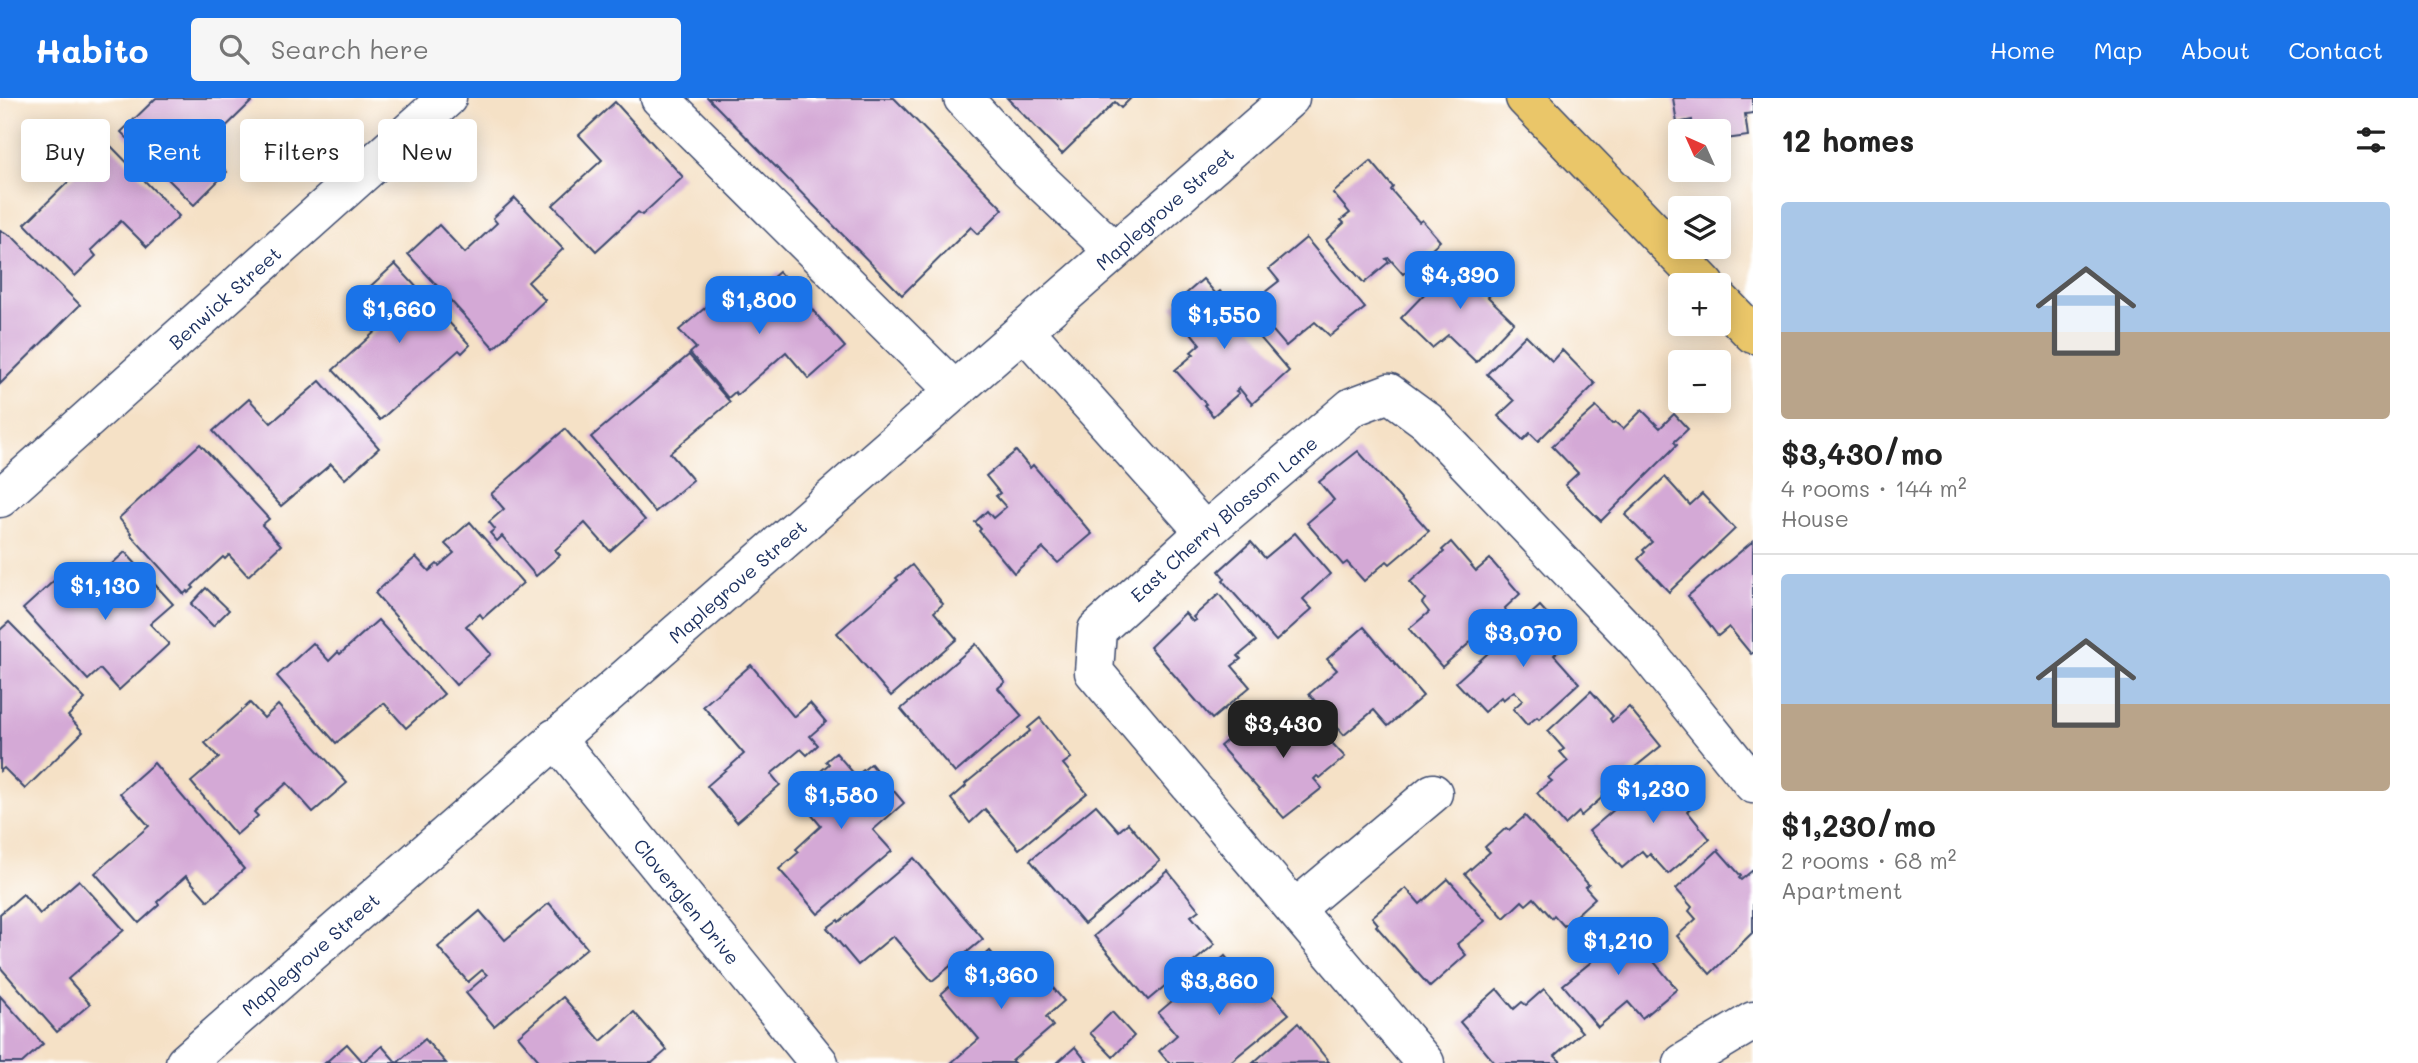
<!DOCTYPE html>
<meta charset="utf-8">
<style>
:root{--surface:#fff;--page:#f6f6f6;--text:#222;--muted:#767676;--line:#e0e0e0;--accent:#1a73e8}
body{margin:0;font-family:Mali,sans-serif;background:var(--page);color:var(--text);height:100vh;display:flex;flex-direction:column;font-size:26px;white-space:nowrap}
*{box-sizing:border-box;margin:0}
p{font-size:23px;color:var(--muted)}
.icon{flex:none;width:38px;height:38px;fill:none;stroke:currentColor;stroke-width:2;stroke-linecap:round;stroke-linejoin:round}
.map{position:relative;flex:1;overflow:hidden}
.details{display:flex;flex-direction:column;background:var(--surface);width:665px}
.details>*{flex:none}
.hud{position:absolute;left:21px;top:21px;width:665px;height:63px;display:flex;gap:14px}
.needle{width:46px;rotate:315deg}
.buttons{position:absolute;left:1668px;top:21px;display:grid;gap:14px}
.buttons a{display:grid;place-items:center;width:63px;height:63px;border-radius:7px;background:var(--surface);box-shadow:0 4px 18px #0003;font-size:35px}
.price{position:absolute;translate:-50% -60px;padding:0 16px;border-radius:14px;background:var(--accent);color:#fff;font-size:23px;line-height:46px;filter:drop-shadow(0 2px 4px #0008)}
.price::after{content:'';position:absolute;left:50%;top:42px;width:21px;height:16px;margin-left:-10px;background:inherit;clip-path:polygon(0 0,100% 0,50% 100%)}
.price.selected{background:#222;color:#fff}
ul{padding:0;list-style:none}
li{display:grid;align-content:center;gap:14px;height:371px;padding:0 28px}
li+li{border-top:2px solid var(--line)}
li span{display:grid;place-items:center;height:217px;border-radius:7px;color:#555}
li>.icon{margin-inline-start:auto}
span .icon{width:126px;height:126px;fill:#fffc;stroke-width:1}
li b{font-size:30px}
h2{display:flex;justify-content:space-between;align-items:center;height:84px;padding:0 28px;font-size:30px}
.pill{padding:0 24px;border-radius:7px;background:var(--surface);box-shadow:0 4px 18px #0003;font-size:24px;line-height:63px}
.pill.selected{background:var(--accent);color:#fff}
header{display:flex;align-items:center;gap:42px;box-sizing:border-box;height:98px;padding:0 35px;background:var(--accent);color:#fff}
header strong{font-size:33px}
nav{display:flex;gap:38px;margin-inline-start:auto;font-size:24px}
.search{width:490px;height:63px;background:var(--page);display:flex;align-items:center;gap:18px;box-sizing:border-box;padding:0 24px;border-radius:7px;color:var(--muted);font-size:26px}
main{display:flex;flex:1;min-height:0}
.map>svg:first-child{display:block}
.building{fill:#d4a9d6}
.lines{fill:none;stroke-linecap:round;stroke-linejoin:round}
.minor-casing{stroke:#3c4a6e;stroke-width:41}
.major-casing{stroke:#3c4a6e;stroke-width:41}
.minor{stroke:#fff;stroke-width:38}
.major{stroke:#eac669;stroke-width:38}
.labels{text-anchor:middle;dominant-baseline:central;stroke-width:5;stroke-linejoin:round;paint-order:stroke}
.street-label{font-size:19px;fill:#1b2f5e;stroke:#fff}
</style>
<header>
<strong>Habito</strong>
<div class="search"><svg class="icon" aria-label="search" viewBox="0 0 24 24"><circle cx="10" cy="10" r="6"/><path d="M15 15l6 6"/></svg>Search here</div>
<nav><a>Home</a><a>Map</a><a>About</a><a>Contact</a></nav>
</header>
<main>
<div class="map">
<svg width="1753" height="965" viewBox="0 0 1753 965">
<rect width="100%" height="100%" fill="#fff"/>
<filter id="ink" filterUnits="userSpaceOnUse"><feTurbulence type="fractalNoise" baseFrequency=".0143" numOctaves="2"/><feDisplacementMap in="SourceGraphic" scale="14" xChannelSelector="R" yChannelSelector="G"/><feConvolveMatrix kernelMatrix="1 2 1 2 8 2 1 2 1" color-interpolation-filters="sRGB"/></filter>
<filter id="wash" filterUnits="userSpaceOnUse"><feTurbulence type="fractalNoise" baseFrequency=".00686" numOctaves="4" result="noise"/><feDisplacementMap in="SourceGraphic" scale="28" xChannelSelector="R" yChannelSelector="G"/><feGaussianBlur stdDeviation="1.57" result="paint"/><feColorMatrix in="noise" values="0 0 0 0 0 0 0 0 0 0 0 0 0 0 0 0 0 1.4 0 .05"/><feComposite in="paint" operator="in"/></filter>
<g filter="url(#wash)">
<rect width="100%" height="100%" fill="#f5e1c6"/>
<g id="blocks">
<g class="building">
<polygon points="156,0 250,0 252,3 204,50 227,74 194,107 121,34"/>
<polygon points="708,0 894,0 1003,111 978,136 971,129 902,197"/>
<polygon points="1007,0 1131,0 1121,10 1115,4 1062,56"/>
<polygon points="1673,0 1753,0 1753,15 1745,16 1748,38 1718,42 1718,33 1693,33 1692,22 1677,25"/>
<polygon points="615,4 683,79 642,117 638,114 596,153 553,107 602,62 579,37"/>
<polygon points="108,45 179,118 147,149 121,123 91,152 96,158 75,178 25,126"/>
<polygon points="1371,63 1393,89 1391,92 1419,124 1422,122 1440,143 1403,176 1389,160 1386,161 1389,164 1364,185 1326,142 1344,125 1341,122 1350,115 1333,95"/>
<polygon points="515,100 563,151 528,184 545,202 494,250 408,156 439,127 465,155 497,125 493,120"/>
<polygon points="0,132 13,139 80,207 0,286"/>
<polygon points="1306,140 1365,210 1330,238 1315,224 1286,248 1250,206 1279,183 1269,171"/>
<polygon points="1464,155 1498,189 1488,199 1514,224 1476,264 1448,237 1432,250 1401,220"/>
<polygon points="395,166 470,247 462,255 459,252 380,322 333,272 389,221 364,194"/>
<polygon points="779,174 845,249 809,281 786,254 737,297 735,294 728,300 690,255 696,250 679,232 726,192 740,208"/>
<polygon points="1203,181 1216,196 1220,193 1289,273 1252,306 1239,290 1236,293 1239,295 1213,318 1204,307 1206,306 1175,272 1194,256 1191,254 1200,246 1183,225 1185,223 1172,208"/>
<polygon points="1526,237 1552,263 1562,252 1595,286 1538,343 1530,335 1523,342 1498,318 1514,303 1487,276"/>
<polygon points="689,257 730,304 670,355 693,382 655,414 591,339"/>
<polygon points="320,283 379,350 345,381 331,366 281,408 213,333 249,301 271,325"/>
<polygon points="1596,309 1612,326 1615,324 1623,331 1642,312 1660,330 1674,316 1688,331 1674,344 1677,347 1601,423 1565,387 1578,375 1552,348"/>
<polygon points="565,331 645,422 610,453 585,425 555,452 560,457 536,478 502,438 497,443 490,435 495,431 489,424 504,411 491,396"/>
<polygon points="200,346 269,421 262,427 281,447 248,478 229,457 225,461 223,459 192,488 194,490 188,495 187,493 184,496 130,436 131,435 119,420"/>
<polygon points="1016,353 1030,370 1033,367 1092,436 1058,465 1043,450 1014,475 979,433 981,431 975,424 987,413 993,420 1006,409 996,398 1000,395 986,378"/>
<polygon points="1358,353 1429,433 1390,466 1387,463 1364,483 1347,464 1343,467 1307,425 1334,402 1319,384"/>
<polygon points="1665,379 1690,407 1702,396 1735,431 1669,494 1638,461 1645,454 1643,452 1652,444 1625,417"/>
<polygon points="470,424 523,485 483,520 480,516 466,528 491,556 456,587 375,495 416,459 429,473 437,466 439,468 454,455 445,446"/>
<polygon points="1295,435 1330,476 1303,501 1312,511 1276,543 1223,483 1225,481 1219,473 1251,444 1265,460"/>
<polygon points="1753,443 1753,555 1751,556 1729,529 1718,538 1688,498"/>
<polygon points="1451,444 1476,473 1490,461 1520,496 1505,510 1506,513 1442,569 1409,531 1429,514 1422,505 1425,501 1410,484 1444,454 1442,452"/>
<polygon points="125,454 173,506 150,526 169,546 119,592 100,571 88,582 23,511 58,479 79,504 108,477 104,473"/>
<polygon points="912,467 943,506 934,514 957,541 891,598 837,535 898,482 896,480"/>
<polygon points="206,490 229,512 213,528 191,506"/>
<polygon points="1219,496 1256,543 1238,558 1241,561 1232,568 1250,589 1212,621 1150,549 1185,515 1193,524 1196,522 1193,519"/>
<polygon points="1540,508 1570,541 1554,557 1579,585 1539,621 1537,619 1527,627 1513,611 1523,602 1514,593 1503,602 1501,599 1484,614 1456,584"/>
<polygon points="378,522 444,596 406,630 384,605 336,645 277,578 313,545 329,563 338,554 340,556"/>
<polygon points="9,524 85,601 68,618 83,634 25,691 4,670 0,673 0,532"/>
<polygon points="1364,529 1423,598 1388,628 1374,612 1344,637 1309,596 1337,572 1327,561"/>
<polygon points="976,546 1005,584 998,590 1022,618 955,675 901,611"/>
<polygon points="751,567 794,619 810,605 826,624 810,638 818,647 807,657 801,651 771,676 780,687 737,724 707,688 744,656 703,608"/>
<polygon points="1591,593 1613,618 1610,621 1612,624 1629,609 1661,648 1603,695 1605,697 1581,718 1579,714 1565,727 1537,695 1552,683 1548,680 1568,663 1560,654 1564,651 1548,633"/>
<polygon points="250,605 264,620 278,607 347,685 313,714 287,685 254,714 258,718 236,737 191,684 219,660 205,645"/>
<polygon points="1258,616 1268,628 1275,622 1286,632 1305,616 1345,659 1320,680 1317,678 1314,681 1322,690 1284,720 1220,648"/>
<polygon points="1040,620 1071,660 1063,666 1087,695 1019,751 985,711 970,725 951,701 966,688 965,686 1030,633 1028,630"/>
<polygon points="836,655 856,678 871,666 904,705 873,732 892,753 818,816 779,771 799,754 796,751 821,728 794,696 829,666 826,663"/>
<polygon points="154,665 244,771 208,803 186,778 157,804 159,807 139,825 95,775 149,728 120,695"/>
<polygon points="1662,671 1675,686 1677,684 1696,706 1687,713 1710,741 1668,776 1650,756 1647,759 1642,753 1622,770 1589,733"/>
<polygon points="1096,707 1119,733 1128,725 1160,763 1084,826 1030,762"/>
<polygon points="1525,718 1589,787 1585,789 1595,800 1564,828 1554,817 1552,820 1534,800 1526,807 1522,803 1504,820 1465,776 1490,754 1485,749 1506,730 1509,732"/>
<polygon points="1718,752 1741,778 1739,780 1741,782 1753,772 1753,834 1710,876 1677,838 1696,821 1689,813 1692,809 1676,791"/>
<polygon points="914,760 983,841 932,883 893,838 858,867 827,830 838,822 839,824"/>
<polygon points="1168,773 1199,812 1191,818 1215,846 1148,902 1094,838"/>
<polygon points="1448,781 1485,823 1457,846 1466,857 1430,889 1376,828 1378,826 1372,819 1406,790 1420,806"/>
<polygon points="79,782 124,832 68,881 90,906 57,934 0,869 0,816 23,796 40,816"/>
<polygon points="549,805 587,850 494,928 466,895 487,877 482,872 468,884 438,849 480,813 505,842"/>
<polygon points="1618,821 1677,891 1642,920 1628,904 1598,929 1563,887 1591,864 1581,852"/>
<polygon points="990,853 1018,887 1037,871 1064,903 1046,919 1053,928 1012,963 1014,965 951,965 979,941 941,896"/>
<polygon points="1225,858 1248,886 1255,879 1289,916 1229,965 1169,965 1159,953 1177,937 1158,915"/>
<polygon points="1497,891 1514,911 1522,904 1526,907 1544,891 1582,934 1555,958 1562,965 1495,965 1460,924"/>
<polygon points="0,898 43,946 22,965 0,965"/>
<polygon points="563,899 601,943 634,914 667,952 652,965 541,965 518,938"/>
<polygon points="1112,914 1134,938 1113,959 1090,935"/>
<polygon points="1298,925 1329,964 1253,965 1287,935"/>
<polygon points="425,941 446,965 325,965 347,946 363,964 382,948 397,965"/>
<polygon points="1075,949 1088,965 1057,965"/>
</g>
</g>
</g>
<g filter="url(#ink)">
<use href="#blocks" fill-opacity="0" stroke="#3c4a6e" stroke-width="2"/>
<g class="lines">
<g class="minor-casing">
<g id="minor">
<polyline points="660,0 954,292"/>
<polyline points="963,0 1029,72 1114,153"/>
<polyline points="1024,232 1205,434"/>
<path id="s1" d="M 0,400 L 447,0"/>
<path id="s2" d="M 555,640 L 819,965"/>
<polyline points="1295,811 1433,695"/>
<path id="s3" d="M 185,965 L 1290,0"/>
<path id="s4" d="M 1425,965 L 1094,574 L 1097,532 L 1205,434 L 1352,309 L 1389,295 L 1427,323 L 1641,547 L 1753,686"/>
<polyline points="1683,965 1753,923"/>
</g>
</g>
<g class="major-casing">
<g id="major">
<polyline points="1525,0 1706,187"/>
<polyline points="1718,200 1753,236"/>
</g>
</g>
<use href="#minor" class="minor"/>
<use href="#major" class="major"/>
</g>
</g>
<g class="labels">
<g class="street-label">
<text stroke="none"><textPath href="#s3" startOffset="1300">Maplegrove Street</textPath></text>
<text stroke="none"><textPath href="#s1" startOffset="301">Benwick Street</textPath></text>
<text stroke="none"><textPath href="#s4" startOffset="723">East Cherry Blossom Lane</textPath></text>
<text stroke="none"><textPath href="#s3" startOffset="733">Maplegrove Street</textPath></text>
<text stroke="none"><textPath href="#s2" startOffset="210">Cloverglen Drive</textPath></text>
<text stroke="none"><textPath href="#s3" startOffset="166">Maplegrove Street</textPath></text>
</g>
</g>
</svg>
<div class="buttons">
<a><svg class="needle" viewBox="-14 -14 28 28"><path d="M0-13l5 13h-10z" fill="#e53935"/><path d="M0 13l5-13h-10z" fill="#767676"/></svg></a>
<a><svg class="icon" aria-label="layers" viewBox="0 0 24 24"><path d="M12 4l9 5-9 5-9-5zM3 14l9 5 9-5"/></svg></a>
<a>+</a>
<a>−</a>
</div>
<b class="price" style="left:1460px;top:213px">$4,390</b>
<b class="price" style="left:759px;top:238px">$1,800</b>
<b class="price" style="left:399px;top:247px">$1,660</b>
<b class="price" style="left:1224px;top:253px">$1,550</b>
<b class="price" style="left:105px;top:524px">$1,130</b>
<b class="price" style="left:1523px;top:571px">$3,070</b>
<b class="price selected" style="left:1283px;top:662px">$3,430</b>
<b class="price" style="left:1653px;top:727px">$1,230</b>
<b class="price" style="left:841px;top:733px">$1,580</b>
<b class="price" style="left:1618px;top:879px">$1,210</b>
<b class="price" style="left:1001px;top:913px">$1,360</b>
<b class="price" style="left:1219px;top:919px">$3,860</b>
<div class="hud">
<a class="pill">Buy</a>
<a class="pill selected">Rent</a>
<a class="pill">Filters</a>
<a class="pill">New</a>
</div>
</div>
<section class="details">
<h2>12 homes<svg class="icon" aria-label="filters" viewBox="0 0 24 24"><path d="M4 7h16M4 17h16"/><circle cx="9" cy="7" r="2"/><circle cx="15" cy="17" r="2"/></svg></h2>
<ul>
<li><span style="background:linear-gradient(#a9c7e8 60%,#b9a48a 0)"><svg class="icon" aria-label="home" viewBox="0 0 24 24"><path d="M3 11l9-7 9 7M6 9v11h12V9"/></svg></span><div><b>$3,430/mo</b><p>4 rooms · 144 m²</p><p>House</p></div></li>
<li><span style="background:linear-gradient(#a9c7e8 60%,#b9a48a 0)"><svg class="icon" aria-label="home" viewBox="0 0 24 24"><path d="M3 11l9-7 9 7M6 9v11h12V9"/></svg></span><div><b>$1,230/mo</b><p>2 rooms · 68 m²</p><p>Apartment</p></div></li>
</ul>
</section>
</main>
